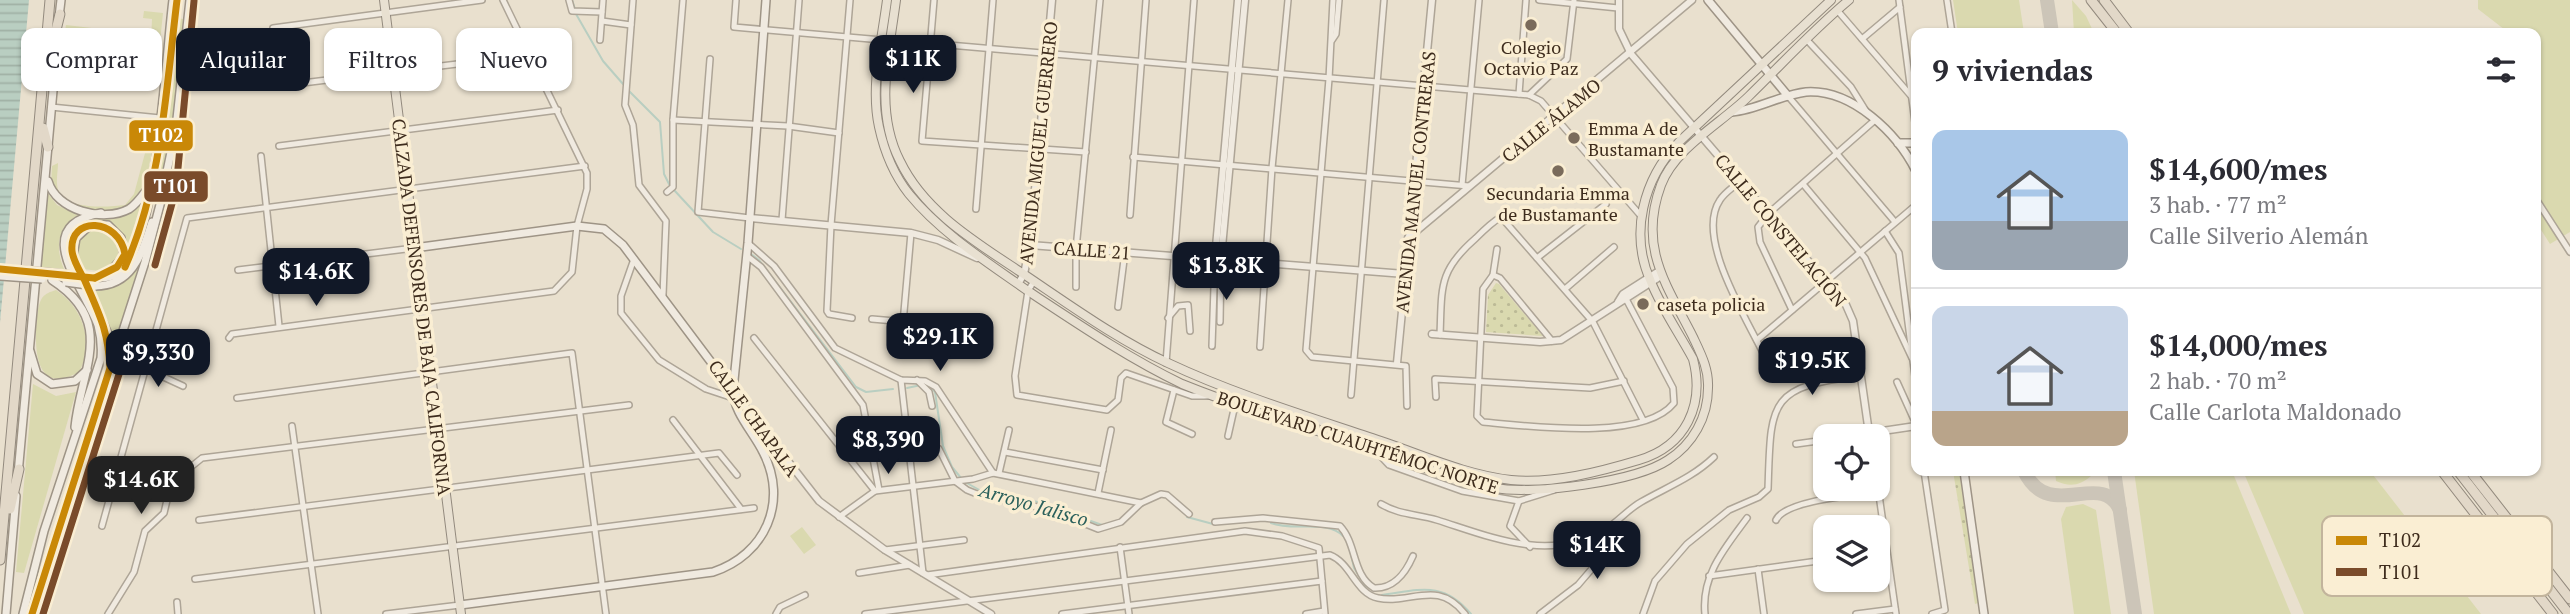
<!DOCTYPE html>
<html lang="es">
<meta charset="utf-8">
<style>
:root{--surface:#fff;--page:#f7f7f7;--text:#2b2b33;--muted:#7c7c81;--line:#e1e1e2;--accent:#111827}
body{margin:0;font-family:"PT Serif",serif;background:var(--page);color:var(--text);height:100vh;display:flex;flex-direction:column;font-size:26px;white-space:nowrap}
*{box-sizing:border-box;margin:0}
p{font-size:23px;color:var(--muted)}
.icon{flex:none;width:38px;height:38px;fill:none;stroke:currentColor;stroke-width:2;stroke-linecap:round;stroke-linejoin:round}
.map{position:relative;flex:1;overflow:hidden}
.drawer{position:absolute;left:1911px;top:28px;width:630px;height:448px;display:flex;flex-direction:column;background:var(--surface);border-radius:14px;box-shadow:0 2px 5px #0004}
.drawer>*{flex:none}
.hud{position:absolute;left:21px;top:28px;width:665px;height:63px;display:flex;gap:14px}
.buttons{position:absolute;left:1813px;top:424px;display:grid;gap:14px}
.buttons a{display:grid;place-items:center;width:77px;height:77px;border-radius:14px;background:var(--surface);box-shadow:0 2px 5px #0004;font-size:35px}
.price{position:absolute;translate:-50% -60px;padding:0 16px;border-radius:14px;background:var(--accent);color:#fff;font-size:23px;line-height:46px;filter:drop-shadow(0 2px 4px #0008)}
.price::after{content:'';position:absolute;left:50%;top:42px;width:21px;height:16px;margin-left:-10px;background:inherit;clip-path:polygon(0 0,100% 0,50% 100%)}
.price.on{background:#222;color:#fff}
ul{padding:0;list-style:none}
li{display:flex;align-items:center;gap:21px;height:175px;padding:0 21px}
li+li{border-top:2px solid var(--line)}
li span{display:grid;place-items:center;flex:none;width:196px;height:140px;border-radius:14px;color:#555}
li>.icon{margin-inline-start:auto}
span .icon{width:84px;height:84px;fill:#fffc;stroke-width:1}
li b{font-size:30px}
h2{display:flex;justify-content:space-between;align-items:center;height:84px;padding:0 21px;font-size:30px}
.pill{padding:0 24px;border-radius:14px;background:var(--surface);box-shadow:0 2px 5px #0004;font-size:24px;line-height:63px}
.pill.on{background:var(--accent);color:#fff}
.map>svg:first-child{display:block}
.grass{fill:#dad9af}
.park{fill:url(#park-dots)}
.water{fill:url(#water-rules)}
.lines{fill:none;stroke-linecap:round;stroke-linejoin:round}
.stream{stroke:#b9cec1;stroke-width:2}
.taxiway{stroke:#ccc5b8;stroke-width:14}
.minor-casing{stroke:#aea597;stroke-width:8}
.tertiary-casing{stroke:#aea597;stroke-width:9}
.secondary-casing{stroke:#9e9486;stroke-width:10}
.primary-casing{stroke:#938a7e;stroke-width:10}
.trunk-casing{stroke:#938a7e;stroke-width:11}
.minor{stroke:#f0eae0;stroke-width:5}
.tertiary{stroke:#f0eae0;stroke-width:6}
.secondary{stroke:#f0eae0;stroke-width:7}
.primary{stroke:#e8e0d1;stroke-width:8}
.trunk{stroke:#e2d8c8;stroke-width:9}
.secondary-bridge-casing{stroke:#9e9486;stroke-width:10;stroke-linecap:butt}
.secondary-bridge{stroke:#f0eae0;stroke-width:7}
.bus-1-casing{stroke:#faeed3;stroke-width:12}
.bus-2-casing{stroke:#faeed3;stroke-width:12}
.bus-1{stroke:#c98807;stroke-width:7}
.bus-2{stroke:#7a4b2a;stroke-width:7}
.poi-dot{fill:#7a6b5b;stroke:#faeed3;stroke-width:2.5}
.labels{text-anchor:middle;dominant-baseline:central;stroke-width:7;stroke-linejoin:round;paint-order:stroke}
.poi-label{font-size:18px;fill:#3e2c1d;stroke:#faeed3}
.street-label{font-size:18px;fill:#3e2c1d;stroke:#faeed3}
.water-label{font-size:19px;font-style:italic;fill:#2a605b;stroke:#faeed3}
.key{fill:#faeed3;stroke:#c2b49c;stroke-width:2}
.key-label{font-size:19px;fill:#3e2c1d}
.line-badge{stroke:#faeed3;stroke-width:2.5}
.badge-label{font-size:19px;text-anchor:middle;font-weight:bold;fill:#fff}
</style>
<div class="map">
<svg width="2570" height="614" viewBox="0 0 2570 614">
<defs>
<pattern id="park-dots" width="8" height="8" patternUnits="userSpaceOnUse" patternTransform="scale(1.75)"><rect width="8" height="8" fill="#dad9af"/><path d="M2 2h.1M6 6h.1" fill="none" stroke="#bcba96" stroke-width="1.8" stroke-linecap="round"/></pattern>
<pattern id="water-rules" width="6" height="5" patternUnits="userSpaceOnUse" patternTransform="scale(1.75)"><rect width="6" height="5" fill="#b9cec1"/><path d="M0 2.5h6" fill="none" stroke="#a0b1a5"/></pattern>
</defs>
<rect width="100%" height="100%" fill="#e9e0ce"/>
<g class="grass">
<polygon points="1953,0 2019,0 2024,33 1958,33"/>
<polygon points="2072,0 2086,16 2094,33 2074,33"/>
<polygon points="2478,0 2570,0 2570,232 2550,244 2536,222 2536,33 2509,33 2478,9"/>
<polygon points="144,11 163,13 160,42 151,41 152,19 143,18"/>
<polygon points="177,18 183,19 170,145 138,253 162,132"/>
<polygon points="66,25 92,28 91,40 74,39 73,44 63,44"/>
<path d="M 148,142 L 153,142 L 147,179 L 131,205 C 114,212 81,214 65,202 C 60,198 55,190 51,185 L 52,166 L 58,163 C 58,172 55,184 59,192 C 69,210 108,207 125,205 L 134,194 Z"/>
<path d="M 47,192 L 57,205 L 78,215 C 57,227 55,248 64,269 L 41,267 Z"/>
<path d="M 143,201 L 131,247 L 123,263 C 135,222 88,203 68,241 C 74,204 124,225 143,201 Z"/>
<path d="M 90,228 L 104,228 L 119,244 L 118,258 L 101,271 L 82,269 C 74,251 74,241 90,228 Z"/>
<polygon points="138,268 114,346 91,291 119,286"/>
<path d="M 56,290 C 83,307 95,344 79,372 C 41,393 35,361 36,330 C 37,320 37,306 42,298 C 46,293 50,292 56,290 Z"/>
<polygon points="33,384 56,396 76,392 24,573 16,572"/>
<path d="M 2055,471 L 2090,471 L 2091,476 C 2080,486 2069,487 2056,481 Z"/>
<polygon points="2134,471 2232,471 2291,614 2154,614"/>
<polygon points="2243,471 2370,471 2481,614 2304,614"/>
<polygon points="2083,504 2096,510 2111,614 2074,614 2061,519 2066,507"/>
<polygon points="802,527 816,545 804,554 790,536"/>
</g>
<g class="park">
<polygon points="1496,283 1499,284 1543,336 1486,332 1488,295"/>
<polygon points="1953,471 1959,471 1978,603 1975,604"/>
</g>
<polygon class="water" points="0,0 29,0 0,323"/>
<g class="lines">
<g class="stream">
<polyline points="572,0 575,9"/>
<polyline points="576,14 603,61 623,84"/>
<polyline points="629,91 660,122 664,174 670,186"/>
<polyline points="674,190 713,232 741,249"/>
<polyline points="751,254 759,260 856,387 866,392 893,389"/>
<polyline points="930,386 935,392 943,446 952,467 961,478"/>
<polyline points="907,388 921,385"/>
<polyline points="965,482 983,492 1038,502 1102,525"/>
<polyline points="1187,517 1213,524"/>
<path d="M 1271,523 C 1293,532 1327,519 1343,536"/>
<polyline points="1350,550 1354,568 1366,587"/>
<path d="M 1382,595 C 1419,590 1443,580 1471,614"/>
</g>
<g class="taxiway">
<polyline points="2047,0 2052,33"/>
<path d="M 2024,471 C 2050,524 2101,468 2120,510"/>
<polyline points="2114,471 2135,614"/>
</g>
<g class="minor-casing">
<g id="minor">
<polyline points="569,0 572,11 602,12"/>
<polyline points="633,0 625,105 633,125 639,185 666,221 663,295"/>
<polyline points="736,0 734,27 882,40"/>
<polyline points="850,0 831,225 827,311 829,314 852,318"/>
<polyline points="934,0 922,141 1086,152"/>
<polyline points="1333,0 1329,79 1306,350 1312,357 1406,366 1407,406"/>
<polyline points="1539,0 1618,8"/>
<polyline points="1899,0 1916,130"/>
<polyline points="1947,0 1952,33"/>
<polyline points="1837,10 1912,97"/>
<polyline points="602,21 631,25"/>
<polyline points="273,28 482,0"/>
<polyline points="1806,39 1851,87 1866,111"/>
<polyline points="1862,39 1900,7"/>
<polyline points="600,40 603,0"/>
<polyline points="891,40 1529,95 1541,101 1641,216"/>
<polyline points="1332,40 1336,34 1339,0"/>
<polyline points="710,59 698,212 750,218"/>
<polyline points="278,66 280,86"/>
<polyline points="270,87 531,55"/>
<polyline points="1519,94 1526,0"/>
<polyline points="1529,95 1567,59 1574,0"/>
<polyline points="1788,96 1895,222"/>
<polyline points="51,107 160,118"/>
<polyline points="673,120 788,126 839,133"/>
<polyline points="279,146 558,110"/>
<polyline points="261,156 279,326"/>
<polyline points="1133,157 1469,186"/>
<path d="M 1740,181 C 1734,187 1725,192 1720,200 C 1694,238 1749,322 1766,359"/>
<polyline points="1803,184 1865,258 1912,358"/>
<polyline points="1462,185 1479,0"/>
<polyline points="667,192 673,187 673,120 683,0"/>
<polyline points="2536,199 2570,252"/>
<polyline points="976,209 993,0"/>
<polyline points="1130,215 1146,0"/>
<polyline points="782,220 799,0"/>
<polyline points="1885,231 1899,253 1916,384"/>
<polyline points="748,243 774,266 835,348 901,380 925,381 936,387 993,473"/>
<path d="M 1497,249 L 1493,275 L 1483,289 L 1477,416 L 1483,422 C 1528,426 1643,442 1674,403 L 1673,388 L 1625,297"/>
<polyline points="747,256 761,267 863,405 879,490"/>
<polyline points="1537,258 1606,204"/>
<polyline points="634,259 621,296 621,313 659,360 706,389 733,398"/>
<polyline points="238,270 414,248"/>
<polyline points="1493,275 1500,278 1552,341"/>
<polyline points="1034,281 1028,291 1015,376 1017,395 1107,410 1118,400 1121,378 1126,373 1192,396 1207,396"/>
<polyline points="1076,287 1076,249 1100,0"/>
<polyline points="1565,289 1614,247"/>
<polyline points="1118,307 1125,252"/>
<polyline points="1792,310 1760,242 1758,227 1769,213 1875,120"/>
<polyline points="1168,318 1178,306 1188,305 1190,331"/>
<polyline points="872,319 963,327"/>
<polyline points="1220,322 1221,259"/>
<polyline points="903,323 911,233"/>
<path d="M 1440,335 C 1442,287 1438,271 1476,238 C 1484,230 1492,222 1501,217 L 1593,322 L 1643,420"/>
<polyline points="229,338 232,334 554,291 572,272 577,226 587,189 587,173 503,0"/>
<polyline points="754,338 875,491"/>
<polyline points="1757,340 1916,205"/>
<polyline points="1212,346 1215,258"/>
<polyline points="1260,347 1272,168 1288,0"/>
<polyline points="1818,347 1856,343"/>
<polyline points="1166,363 1194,0"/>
<polyline points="144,368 183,386"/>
<polyline points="901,380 923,573"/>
<polyline points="917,380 929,392 932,406"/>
<polyline points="1897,382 1916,424"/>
<polyline points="1174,390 1166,422 1192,434"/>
<polyline points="1351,395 1384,0"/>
<polyline points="1436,397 1435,379 1590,388 1624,381"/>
<polyline points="237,398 572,353 606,614"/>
<polyline points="673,420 741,509"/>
<polyline points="292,426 318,614"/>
<polyline points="1228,436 1235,405"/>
<polyline points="1851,436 1869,433 1870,436"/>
<polyline points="1796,444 1825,440"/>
<polyline points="939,449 955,481 967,490 982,496 1048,509 1098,529 1121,522 1141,503 1161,494 1167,495 1189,514"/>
<polyline points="1374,449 1389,465 1462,491 1519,501 1554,490"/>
<polyline points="1005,452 1103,470"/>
<polyline points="1924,471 1945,610 1932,614"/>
<polyline points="999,473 1009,430"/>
<polyline points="1878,488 1896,614"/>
<polyline points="1098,493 1111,430"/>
<polyline points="1519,501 1510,526 1530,547"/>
<path d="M 1381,504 C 1399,515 1417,514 1437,520 C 1491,537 1547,562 1603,531 C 1617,523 1627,510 1641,502 C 1667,487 1692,478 1714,457"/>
<polyline points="839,517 875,491 973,479 993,473 1141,503"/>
<polyline points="199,520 719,453 737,475"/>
<path d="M 1776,520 C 1785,500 1857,495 1878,492"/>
<path d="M 1215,522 L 1263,518 L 1340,526 C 1357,544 1352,575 1374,588 C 1395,589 1406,572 1413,556"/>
<polyline points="102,526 187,218 585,166"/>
<polyline points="1120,547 1129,614"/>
<polyline points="885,550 964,540"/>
<polyline points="1758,569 1764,614"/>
<polyline points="859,573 910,565"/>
<polyline points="927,575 1245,531 1282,536 1319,548 1325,614"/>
<polyline points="1709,576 1825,560"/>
<polyline points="195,579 754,508"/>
<polyline points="177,602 178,614"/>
<polyline points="108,614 134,572 145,531 164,513 171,483 202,458 629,405"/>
<polyline points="386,614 460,605"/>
<polyline points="776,614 780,607 805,595"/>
<path d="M 865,614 L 1330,555 C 1351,563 1356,594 1378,598 C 1411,605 1437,578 1465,614"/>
<polyline points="1062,614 1322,581"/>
<polyline points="1306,614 1324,611"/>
<polyline points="1540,614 1578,585 1608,550 1603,531"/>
<path d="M 1643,614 L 1655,581 L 1687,544 L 1729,510 L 1759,497 L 1768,489 C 1771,403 1767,386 1861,376"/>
<path d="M 1705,614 C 1701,575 1725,548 1747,518"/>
<polyline points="1856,614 1895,609"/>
</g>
</g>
<g class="tertiary-casing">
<g id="tertiary">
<polyline points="1619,0 1619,29 1631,54 1846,305 1853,321 1869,433 1916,426"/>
<polyline points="750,218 911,233 938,240 977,258"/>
<polyline points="1408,238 1692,0"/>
<polyline points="1030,245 1405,274"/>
<polyline points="1215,258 1238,0"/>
<polyline points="1221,258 1245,0"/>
<polyline points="1018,284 1024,274 1030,245 1052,0"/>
<polyline points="1618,302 1623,294 1659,271"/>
<polyline points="1432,334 1540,342 1561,340 1661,276"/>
<polyline points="1397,363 1432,0"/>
<polyline points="734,392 819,501 885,550 991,614"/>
</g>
</g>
<g class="secondary-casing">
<g id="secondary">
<polyline points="1708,0 1788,96"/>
<polyline points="59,17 61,0"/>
<path d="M 1732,112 C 1757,110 1780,95 1806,92 C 1852,89 1897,133 1916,171"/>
<polyline points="1898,143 1916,143"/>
<path d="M 48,181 C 56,210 103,223 129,209 C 137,204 142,196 148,188"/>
<polyline points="165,181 176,128 190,0"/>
<polyline points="414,248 577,226 604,229 623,245 732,390"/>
<polyline points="43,272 61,274"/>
<polyline points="109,273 124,256 121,238 108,225 90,225 76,238 73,256 108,334 110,360"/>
<path d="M 87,277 C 102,279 116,279 126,266 C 157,228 166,55 173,0"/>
<path d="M 52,280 C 117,322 81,368 75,427"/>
<path d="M 95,286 C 133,286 142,253 152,222"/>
<polyline points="30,351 37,374 52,384 75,381 87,370"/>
<polyline points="1964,471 1984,614"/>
<polyline points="18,474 58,36"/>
<path d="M 460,605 L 713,572 C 765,555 789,502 763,452 C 754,433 733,412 733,390 L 748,243 L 766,0"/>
<polyline points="6,614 16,496"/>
<path d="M 23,614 L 44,531 L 101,358 C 102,347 101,336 98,325 C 84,286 28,226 101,213"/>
<polyline points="32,614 145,262 167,178"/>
</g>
</g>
<g class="primary-casing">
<g id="primary">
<polyline points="384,0 461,614"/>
<path d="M 887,0 C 882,40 870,86 879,127 C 884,150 894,175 909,194 C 941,233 987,262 1028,291 C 1078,324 1128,358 1182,384 C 1244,409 1308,428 1371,448 C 1412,462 1452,480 1495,488 C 1533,495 1635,482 1668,460 C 1693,444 1708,417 1708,388 C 1709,369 1701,354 1693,337 C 1666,284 1638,247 1661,185 C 1675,148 1720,124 1748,97 C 1781,65 1813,30 1849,0"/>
<path d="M 896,0 C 889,54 874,110 900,161 C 924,211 974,241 1019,271 C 1067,303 1116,339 1168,363 C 1236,395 1310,417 1381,441 C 1423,455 1466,475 1511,480 C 1553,484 1599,472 1639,460 C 1686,446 1705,405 1693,359 C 1679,333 1662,309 1651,282 C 1629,234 1643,179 1679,142 L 1831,0"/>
</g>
</g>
<g class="trunk-casing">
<g id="trunk">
<polyline points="2091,0 2117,33"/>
<polyline points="2104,0 2129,33"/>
<polyline points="49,58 60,14"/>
<polyline points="43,128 48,147"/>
<polyline points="2442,471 2553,614"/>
<polyline points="2458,471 2569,614"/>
<polyline points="2470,471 2570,599"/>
<polyline points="10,509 19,469"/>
<polyline points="0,560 50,0"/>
</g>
</g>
<use href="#minor" class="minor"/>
<use href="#tertiary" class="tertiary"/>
<use href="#secondary" class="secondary"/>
<use href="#primary" class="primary"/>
<use href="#trunk" class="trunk"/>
<g class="secondary-bridge-casing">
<g id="secondary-bridge">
<polyline points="0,269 43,272"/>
<polyline points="61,274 87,277"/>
<polyline points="0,276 42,279"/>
<polyline points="66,282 95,286"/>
</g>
</g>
<use href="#secondary-bridge" class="secondary-bridge"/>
<g class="bus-1-casing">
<g id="bus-1">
<path d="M 125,267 C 162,184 166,89 177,0"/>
<polyline points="0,269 94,278"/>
<path d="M 32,614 L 110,368 C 108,330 100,316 85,281 C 81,273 73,261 72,251 C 69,215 119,218 125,254 L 117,267 L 95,278"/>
</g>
</g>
<g class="bus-2-casing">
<g id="bus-2">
<polyline points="155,265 176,189 194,1"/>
<polyline points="43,614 120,371"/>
</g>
</g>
<use href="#bus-1" class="bus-1"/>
<use href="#bus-2" class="bus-2"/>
</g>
<g class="poi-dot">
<circle cx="1531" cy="25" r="7"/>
<circle cx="1574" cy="138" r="7"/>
<circle cx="1558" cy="171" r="7"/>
<circle cx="1643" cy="304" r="7"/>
</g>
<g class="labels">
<g class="poi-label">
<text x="1531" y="47">Colegio<tspan x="1531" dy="21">Octavio Paz</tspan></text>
<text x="1588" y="128" text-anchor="start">Emma A de<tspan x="1588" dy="21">Bustamante</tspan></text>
<text x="1558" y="193">Secundaria Emma<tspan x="1558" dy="21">de Bustamante</tspan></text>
<text x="1657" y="304" text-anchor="start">caseta policia</text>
</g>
<g class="street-label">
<text transform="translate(1551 120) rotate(-39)">CALLE ÁLAMO</text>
<text transform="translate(1038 143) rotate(-84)">AVENIDA MIGUEL GUERRERO</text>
<text transform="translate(1415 182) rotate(-84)">AVENIDA MANUEL CONTRERAS</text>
<text transform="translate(1781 230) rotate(50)">CALLE CONSTELACIÓN</text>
<text transform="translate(1092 250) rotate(4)">CALLE 21</text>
<text transform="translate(422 307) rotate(83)">CALZADA DEFENSORES DE BAJA CALIFORNIA</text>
<text transform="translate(754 418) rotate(54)">CALLE CHAPALA</text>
<text transform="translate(1358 442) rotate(18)">BOULEVARD CUAUHTÉMOC NORTE</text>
</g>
<g class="water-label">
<text transform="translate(1034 504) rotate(16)">Arroyo Jalisco</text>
</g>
</g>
<rect x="2322" y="516" width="230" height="80" rx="10" class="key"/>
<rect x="2336" y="536" width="31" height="9" fill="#c98807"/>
<rect x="2336" y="568" width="31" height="8" fill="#7a4b2a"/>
<g class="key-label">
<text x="2379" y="547">T102</text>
<text x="2379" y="579">T101</text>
</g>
<g class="line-badge">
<rect x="128" y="119" width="66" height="33" rx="7" fill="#c98807"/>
<rect x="143" y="170" width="66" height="33" rx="7" fill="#7a4b2a"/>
</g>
<g class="badge-label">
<text x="161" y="142">T102</text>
<text x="176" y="193">T101</text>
</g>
</svg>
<div class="buttons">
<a><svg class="icon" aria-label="locate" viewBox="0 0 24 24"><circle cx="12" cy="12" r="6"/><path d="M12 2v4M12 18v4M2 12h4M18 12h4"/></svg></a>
<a><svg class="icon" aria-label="layers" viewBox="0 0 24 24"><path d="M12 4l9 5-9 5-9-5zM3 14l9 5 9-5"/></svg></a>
</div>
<b class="price" style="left:913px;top:95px">$11K</b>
<b class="price" style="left:1226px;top:302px">$13.8K</b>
<b class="price" style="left:316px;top:308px">$14.6K</b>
<b class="price" style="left:940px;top:373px">$29.1K</b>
<b class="price" style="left:158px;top:389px">$9,330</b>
<b class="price" style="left:1812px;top:397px">$19.5K</b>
<b class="price" style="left:888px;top:476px">$8,390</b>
<b class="price on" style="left:141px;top:516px">$14.6K</b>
<b class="price" style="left:1597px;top:581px">$14K</b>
<div class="hud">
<a class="pill">Comprar</a>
<a class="pill on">Alquilar</a>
<a class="pill">Filtros</a>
<a class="pill">Nuevo</a>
</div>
<section class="drawer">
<h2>9 viviendas<svg class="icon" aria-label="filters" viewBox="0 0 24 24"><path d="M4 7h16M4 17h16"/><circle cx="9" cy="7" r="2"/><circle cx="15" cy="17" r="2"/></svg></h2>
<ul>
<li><span style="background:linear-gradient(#a9c7e8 65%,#9aa5b1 0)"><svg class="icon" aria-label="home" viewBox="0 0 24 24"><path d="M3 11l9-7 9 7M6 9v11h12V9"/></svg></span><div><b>$14,600/mes</b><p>3 hab. · 77 m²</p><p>Calle Silverio Alemán</p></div></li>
<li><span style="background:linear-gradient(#c9d6e8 75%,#b9a48a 0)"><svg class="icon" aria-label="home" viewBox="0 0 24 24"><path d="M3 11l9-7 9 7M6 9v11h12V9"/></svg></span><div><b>$14,000/mes</b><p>2 hab. · 70 m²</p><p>Calle Carlota Maldonado</p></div></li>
</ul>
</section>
</div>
